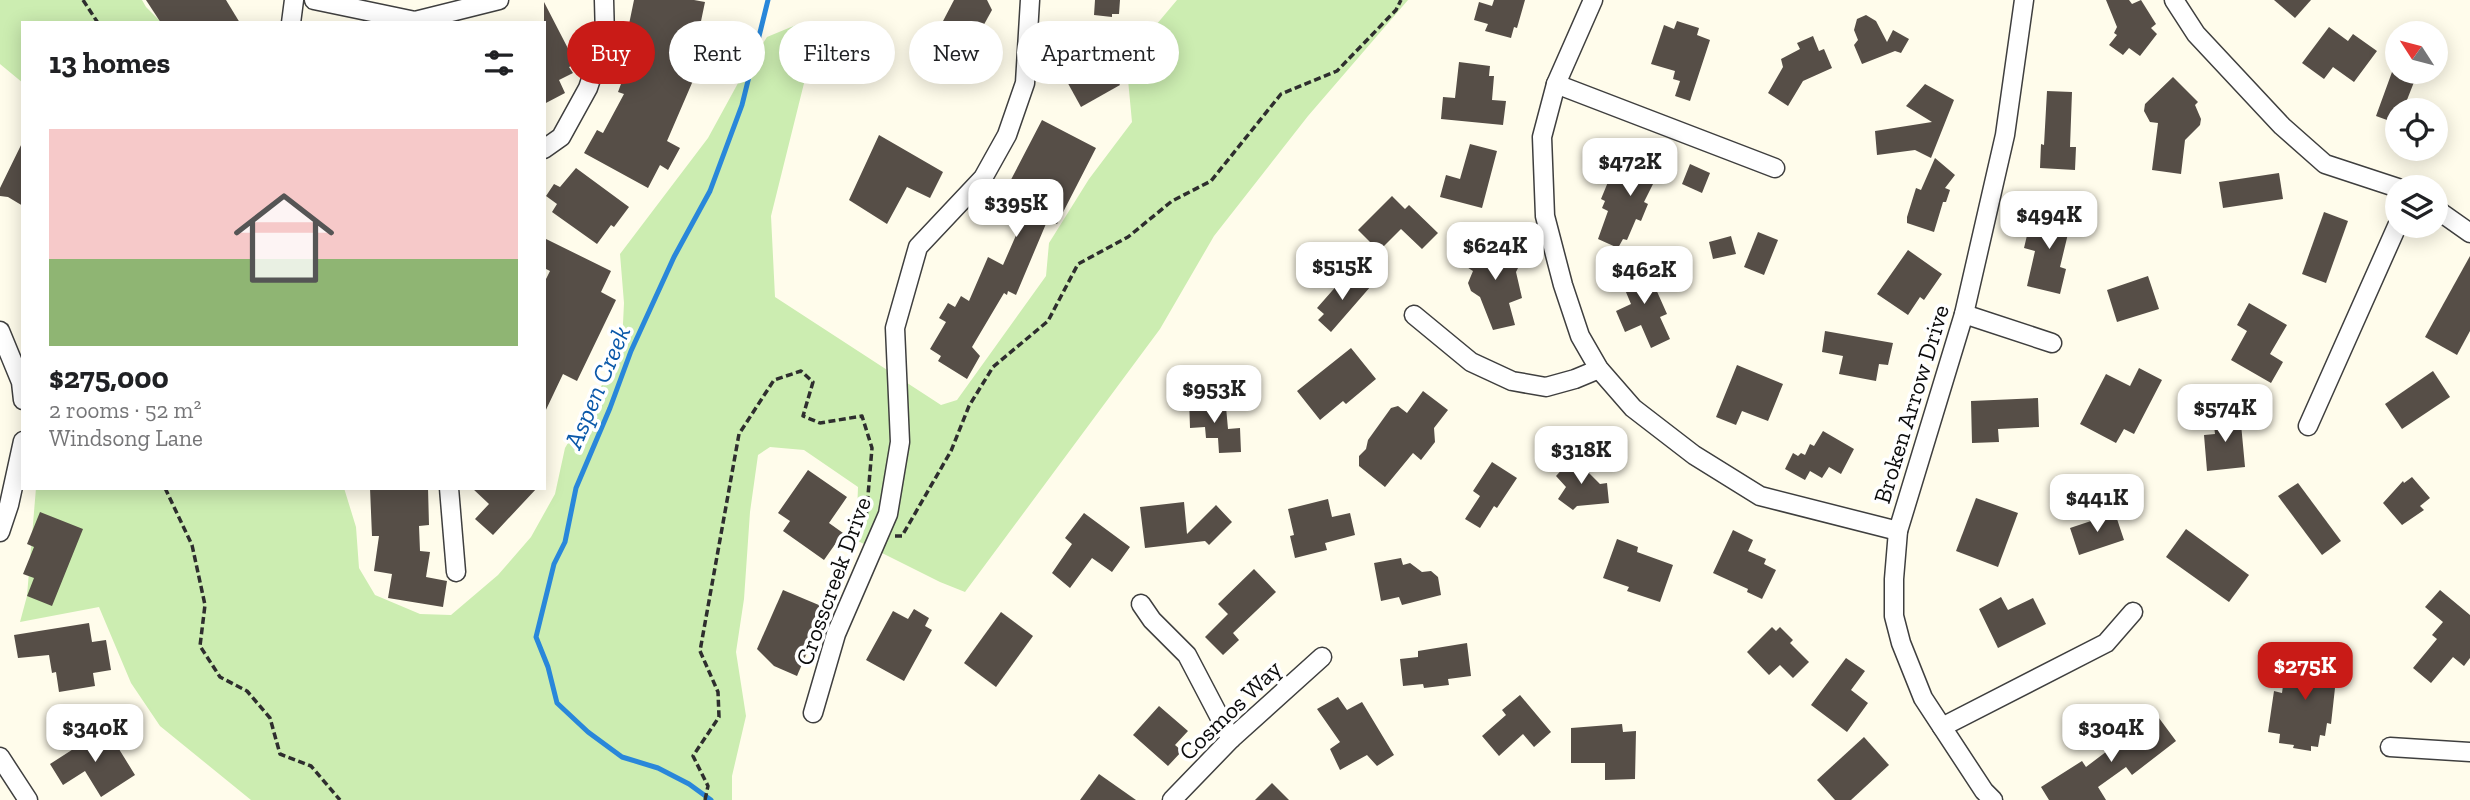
<!DOCTYPE html>
<meta charset="utf-8">
<style>
:root{--surface:#fff;--page:#f2f2f2;--text:#202124;--muted:#757577;--line:#e0e0e0;--accent:#c91b17}
body{margin:0;font-family:"Zilla Slab",serif;background:var(--page);color:var(--text);height:100vh;display:flex;flex-direction:column;font-size:26px;white-space:nowrap}
*{box-sizing:border-box;margin:0}
p{font-size:23px;color:var(--muted)}
.icon{flex:none;width:38px;height:38px;fill:none;stroke:currentColor;stroke-width:2;stroke-linecap:round;stroke-linejoin:round}
.map{position:relative;flex:1;overflow:hidden}
.side{position:absolute;left:21px;top:21px;width:525px;height:469px;display:flex;flex-direction:column;background:var(--surface);border-radius:0px;box-shadow:0 4px 18px #0003}
.side>*{flex:none}
.banner{position:absolute;left:567px;top:21px;width:665px;height:63px;display:flex;gap:14px}
.needle{width:46px;rotate:306deg}
.controls{position:absolute;left:2385px;top:21px;display:grid;gap:14px}
.controls a{display:grid;place-items:center;width:63px;height:63px;border-radius:50%;background:var(--surface);box-shadow:0 4px 18px #0003;font-size:35px}
.price{position:absolute;translate:-50% -60px;padding:0 16px;border-radius:14px;background:#fff;color:#222;font-size:23px;line-height:46px;filter:drop-shadow(0 2px 4px #0008)}
.price::after{content:'';position:absolute;left:50%;top:42px;width:21px;height:16px;margin-left:-10px;background:inherit;clip-path:polygon(0 0,100% 0,50% 100%)}
.price.active{background:var(--accent);color:#fff}
ul{padding:0;list-style:none}
li{display:grid;align-content:center;gap:14px;height:371px;padding:0 28px}
li+li{border-top:2px solid var(--line)}
li span{display:grid;place-items:center;height:217px;border-radius:0px;color:#555}
li>.icon{margin-inline-start:auto}
span .icon{width:126px;height:126px;fill:#fffc;stroke-width:1}
li b{font-size:30px}
h2{display:flex;justify-content:space-between;align-items:center;height:84px;padding:0 28px;font-size:30px}
.tag{padding:0 24px;border-radius:32px;background:var(--surface);box-shadow:0 4px 18px #0003;font-size:24px;line-height:63px}
.tag.active{background:var(--accent);color:#fff}
.map>svg:first-child{display:block}
.green{fill:#ccedb1}
.lines{fill:none;stroke-linecap:round;stroke-linejoin:round}
.stream{stroke:#2987da;stroke-width:5}
.building{fill:#564e47}
.minor-casing{stroke:#3f3f3f;stroke-width:21}
.path{stroke:#2e2e2e;stroke-width:3.5;stroke-dasharray:7 3.5;stroke-linecap:butt}
.minor{stroke:#fff;stroke-width:18}
.labels{text-anchor:middle;dominant-baseline:central;stroke-width:7;stroke-linejoin:round;paint-order:stroke}
.street-label{font-size:24px;fill:#0c0c0c;stroke:#fff}
.water-label{font-size:26px;font-style:italic;fill:#0a58a9;stroke:#fff}
</style>
<div class="map">
<svg width="2470" height="800" viewBox="0 0 2470 800">
<rect width="100%" height="100%" fill="#fffceb"/>
<g class="green">
<polygon points="0,0 142,0 146,7 162,23 23,23 23,83 0,64"/>
<polygon points="1177,0 1408,0 1308,116 1214,236 1160,329 965,592 940,582 856,540 858,487 804,450 770,447 758,455 750,512 744,599 736,652 746,716 732,776 732,800 251,800 160,726 131,683 99,607 20,622 27,596 36,488 344,488 356,527 359,568 375,595 420,614 451,615 498,575 531,537 555,494 565,448 598,393 622,344 624,303 620,254 708,138 743,74 767,37 796,25 815,39 771,216 775,297 941,405 957,400 1046,276 1049,243 1089,179 1132,122 1127,69 1156,25"/>
</g>
<g class="lines">
<polyline class="stream" points="711,800 689,784 658,768 622,757 588,732 557,703 548,667 536,637 554,564 565,542 576,488 610,408 631,351 674,257 710,191 742,105 768,0"/>
</g>
<g class="building">
<polygon points="146,0 226,0 240,23 161,23"/>
<polygon points="634,0 694,0 705,2 690,74 695,76 667,141 680,148 668,170 660,165 648,188 584,153 597,130 603,133 624,94 618,92 625,73 621,72 634,37 632,36 633,30 628,29"/>
<polygon points="954,0 987,0 992,10 976,39 942,23"/>
<polygon points="1095,0 1120,0 1119,14 1112,14 1112,17 1094,15"/>
<polygon points="1494,0 1525,0 1517,28 1514,27 1511,38 1485,31 1488,24 1474,20 1479,2 1492,6"/>
<polygon points="2106,0 2129,0 2132,4 2141,0 2156,24 2151,28 2157,34 2140,56 2129,48 2123,55 2109,45 2117,35 2114,33 2117,27"/>
<polygon points="2274,0 2311,0 2295,18"/>
<polygon points="544,2 576,64 569,67 573,73 559,80 565,93 544,104"/>
<polygon points="1866,15 1876,21 1887,42 1893,30 1909,39 1901,53 1895,51 1862,64 1854,45 1858,40 1854,30 1857,19"/>
<polygon points="1677,21 1699,28 1697,35 1710,40 1690,101 1675,96 1680,81 1673,79 1675,71 1651,64 1664,25 1674,29"/>
<polygon points="2329,27 2348,41 2353,34 2377,51 2354,82 2333,67 2324,79 2302,63"/>
<polygon points="1813,36 1819,51 1824,49 1832,68 1803,81 1788,106 1768,93 1783,67 1781,59 1800,49 1797,43"/>
<polygon points="1093,37 1120,85 1081,107 1065,78 1071,50"/>
<polygon points="1459,62 1490,66 1489,76 1494,76 1492,100 1506,101 1503,125 1441,119 1443,97 1455,98"/>
<polygon points="2392,72 2418,72 2403,110 2398,110 2398,124 2376,116"/>
<polygon points="2173,77 2198,102 2195,105 2201,119 2200,125 2185,140 2181,174 2152,170 2158,123 2150,122 2144,111 2145,104"/>
<polygon points="1925,84 1954,100 1931,158 1915,150 1877,155 1875,131 1932,122 1906,106"/>
<polygon points="2047,91 2072,92 2070,147 2076,147 2075,170 2040,168 2041,144 2044,145"/>
<polygon points="1042,120 1096,148 1057,224 1048,219 1016,295 1008,291 1007,295 1004,293 972,347 980,356 967,379 938,361 941,356 930,349 946,322 939,318 948,303 955,307 961,296 969,301 988,257 1003,265 1028,208 1003,195"/>
<polygon points="879,135 943,172 930,198 907,187 887,224 849,200"/>
<polygon points="23,141 23,206 8,197 0,196 0,188"/>
<polygon points="1470,144 1497,151 1482,208 1440,197 1446,175 1460,179"/>
<polygon points="1665,154 1672,174 1654,182 1644,202 1648,204 1641,221 1636,219 1627,240 1623,239 1618,248 1598,239 1608,211 1602,208 1605,201 1601,199 1608,182 1611,183 1616,172"/>
<polygon points="1935,158 1955,175 1945,188 1950,190 1946,202 1943,202 1934,232 1907,223 1907,217 1916,188 1921,190"/>
<polygon points="1690,164 1710,173 1702,193 1682,184"/>
<polygon points="576,168 629,207 614,227 611,225 597,244 552,212 557,204 546,196 554,184 560,187"/>
<polygon points="2279,173 2283,199 2223,208 2219,182"/>
<polygon points="1392,196 1405,209 1409,205 1438,233 1422,249 1401,229 1379,251 1358,230"/>
<polygon points="2048,207 2073,213 2060,267 2066,269 2060,294 2027,286 2035,251 2024,248 2029,227 2041,230"/>
<polygon points="2324,212 2348,221 2326,283 2302,274"/>
<polygon points="1758,232 1778,240 1764,275 1744,267"/>
<polygon points="1731,236 1736,254 1713,259 1709,242"/>
<polygon points="544,238 611,271 601,292 616,300 577,381 563,374 544,414 544,283 550,271 544,268"/>
<polygon points="1479,243 1499,255 1506,246 1518,253 1522,260 1516,272 1522,298 1509,303 1515,325 1493,330 1480,297 1471,291 1468,283 1473,271 1462,264 1471,248"/>
<polygon points="1908,250 1942,274 1924,300 1920,297 1908,315 1877,294"/>
<polygon points="2470,256 2470,331 2457,355 2425,337"/>
<polygon points="1652,265 1661,285 1655,287 1667,314 1660,317 1670,339 1651,348 1641,325 1625,332 1616,311 1631,304 1620,278"/>
<polygon points="1357,273 1371,286 1331,332 1318,320 1324,314 1317,308 1339,283 1344,288"/>
<polygon points="2148,276 2159,309 2117,322 2107,290"/>
<polygon points="2249,303 2287,325 2270,354 2283,362 2271,383 2231,360 2247,331 2237,325"/>
<polygon points="1825,331 1893,343 1888,365 1879,364 1876,381 1839,374 1843,356 1822,352"/>
<polygon points="1351,348 1376,379 1346,404 1343,401 1320,420 1297,391"/>
<polygon points="1737,365 1783,384 1768,421 1742,411 1736,425 1716,417"/>
<polygon points="2139,368 2162,380 2134,434 2124,429 2116,443 2080,424 2106,374 2130,386"/>
<polygon points="2433,371 2450,397 2402,429 2385,404"/>
<polygon points="1423,391 1448,410 1434,428 1435,442 1421,460 1413,453 1385,487 1359,466 1359,456 1366,449 1368,440 1391,408 1398,406 1407,413"/>
<polygon points="1206,396 1207,408 1226,407 1228,429 1240,428 1241,452 1219,453 1218,438 1206,438 1205,427 1190,428 1189,397"/>
<polygon points="2038,398 2039,427 1998,429 1999,442 1972,443 1971,401"/>
<polygon points="2240,413 2245,467 2207,471 2204,435 2215,434 2213,416"/>
<polygon points="1823,431 1854,449 1841,474 1829,467 1822,478 1810,471 1805,480 1785,469 1793,453 1798,456 1801,453 1805,455 1810,444 1814,446"/>
<polygon points="1576,460 1584,460 1588,463 1590,468 1588,472 1600,484 1607,483 1609,503 1577,506 1573,510 1558,499 1566,487 1556,476 1566,465 1570,467"/>
<polygon points="1492,462 1517,478 1497,508 1494,506 1480,528 1465,519 1480,496 1473,491"/>
<polygon points="808,470 847,497 829,523 843,533 824,560 783,531 790,521 778,513"/>
<polygon points="2412,477 2430,498 2420,506 2424,510 2402,525 2383,503 2403,481 2404,483"/>
<polygon points="2298,483 2341,541 2322,555 2278,496"/>
<polygon points="370,488 428,488 429,525 419,526 420,551 430,552 426,577 447,581 443,607 388,598 392,574 374,571 379,536 372,536"/>
<polygon points="472,488 537,488 493,535 475,519 489,504"/>
<polygon points="1976,498 2018,513 1998,567 1956,551"/>
<polygon points="1328,499 1332,517 1350,513 1355,535 1325,543 1327,550 1295,558 1290,536 1294,535 1288,509"/>
<polygon points="1184,502 1187,534 1216,505 1232,522 1209,545 1205,541 1145,548 1140,507"/>
<polygon points="40,512 83,529 52,606 27,596 34,578 23,574 34,547 27,544"/>
<polygon points="1084,513 1130,547 1112,572 1092,558 1070,588 1052,573 1072,544 1065,538"/>
<polygon points="2115,513 2124,540 2079,555 2070,528"/>
<polygon points="2186,529 2249,575 2229,602 2166,557"/>
<polygon points="1733,530 1753,540 1748,551 1766,559 1764,564 1776,570 1762,599 1747,592 1748,589 1713,573"/>
<polygon points="1617,539 1638,547 1637,552 1673,565 1660,602 1627,591 1629,587 1603,578"/>
<polygon points="1401,558 1403,565 1410,563 1422,572 1431,571 1438,577 1441,595 1402,605 1399,597 1381,601 1374,563"/>
<polygon points="1254,569 1276,592 1233,633 1239,640 1223,655 1205,637 1228,614 1218,604"/>
<polygon points="783,590 826,608 797,676 774,666 757,649"/>
<polygon points="2440,590 2470,615 2470,658 2464,666 2453,657 2431,683 2413,668 2437,639 2432,635 2443,622 2425,607"/>
<polygon points="2001,597 2008,610 2033,598 2046,624 1998,648 1979,609"/>
<polygon points="914,609 929,618 925,626 932,630 904,681 866,660 893,611 908,619"/>
<polygon points="1001,612 1033,636 996,687 964,663"/>
<polygon points="89,623 92,642 106,640 111,670 93,673 95,686 59,692 56,672 52,673 49,655 18,658 14,635"/>
<polygon points="1772,627 1776,631 1780,627 1793,640 1790,643 1809,662 1793,678 1780,665 1769,675 1747,652"/>
<polygon points="1467,643 1471,676 1448,679 1449,685 1424,688 1423,684 1403,686 1400,659 1418,657 1418,651"/>
<polygon points="2287,656 2342,663 2339,688 2335,688 2331,724 2327,723 2325,736 2320,735 2318,747 2311,746 2311,751 2293,748 2294,745 2279,743 2280,734 2268,732 2274,691 2282,693"/>
<polygon points="1846,658 1865,671 1851,690 1868,703 1847,732 1811,705"/>
<polygon points="1520,695 1551,732 1534,747 1523,734 1499,756 1482,736 1506,715 1502,710"/>
<polygon points="1338,697 1347,710 1362,702 1394,755 1377,766 1367,755 1340,770 1330,749 1340,742 1317,709"/>
<polygon points="1159,706 1188,731 1175,745 1182,751 1168,766 1133,735"/>
<polygon points="2156,714 2176,741 2132,775 2126,767 2098,787 2106,800 2049,800 2041,787 2082,761 2086,767"/>
<polygon points="1622,724 1623,732 1636,731 1635,779 1605,780 1605,763 1571,763 1571,728"/>
<polygon points="106,728 135,775 101,797 85,771 63,785 50,764"/>
<polygon points="1864,737 1889,765 1851,800 1835,800 1817,780"/>
<polygon points="1099,774 1136,800 1080,800"/>
<polygon points="1272,783 1289,800 1255,800"/>
</g>
<g class="lines">
<g class="minor-casing">
<g id="minor">
<polyline points="314,0 415,21 499,0"/>
<polyline points="1593,0 1556,84 1542,137 1545,216 1563,285 1580,336 1599,369 1633,408 1694,455 1760,496 1898,531"/>
<polyline points="2174,0 2196,34 2282,126 2325,164 2398,188"/>
<polyline points="291,23 294,0"/>
<polyline points="1556,84 1775,168"/>
<polyline points="544,149 561,137 588,88 605,37 604,0"/>
<polyline points="2436,209 2470,233"/>
<polyline points="1964,314 2052,343"/>
<polyline points="1414,315 1471,362 1512,381 1546,387 1575,379 1599,369"/>
<polyline points="0,331 21,382 23,400"/>
<polyline points="2308,426 2398,224"/>
<polyline points="449,488 456,572"/>
<polyline points="0,532 9,505 23,441"/>
<polyline points="1141,604 1152,620 1187,655 1231,739"/>
<polyline points="813,713 836,634 888,514 900,442 895,328 918,247 983,178 1007,135 1025,83 1030,0"/>
<polyline points="1942,727 2106,643 2133,612"/>
<polyline points="2390,747 2470,752"/>
<polyline points="0,757 28,800"/>
<polyline points="1172,800 1231,739 1322,657"/>
<polyline points="1993,800 1984,791 1923,698 1901,643 1894,616 1894,579 1898,531 1964,314 2005,135 2024,0"/>
</g>
</g>
<g class="path">
<polyline points="83,0 98,23"/>
<polyline points="165,488 192,545 205,605 200,646 220,677 247,691 270,718 280,754 311,766 340,800"/>
<polyline points="895,536 902,536 951,451 969,406 993,367 1048,321 1078,264 1128,237 1172,201 1211,181 1281,94 1337,71 1396,10 1401,0"/>
<polyline points="705,800 708,786 693,756 719,717 718,692 700,651 739,434 774,380 801,371 813,382 803,416 820,423 862,416 872,448 866,519"/>
</g>
<use href="#minor" class="minor"/>
</g>
<g class="labels">
<g class="street-label">
<text transform="translate(1911 404) rotate(-73)">Broken Arrow Drive</text>
<text transform="translate(833 581) rotate(-70)">Crosscreek Drive</text>
<text transform="translate(1230 710) rotate(-44)">Cosmos Way</text>
</g>
<g class="water-label">
<text transform="translate(597 387) rotate(-67)">Aspen Creek</text>
</g>
</g>
</svg>
<div class="controls">
<a><svg class="needle" viewBox="-14 -14 28 28"><path d="M0-13l5 13h-10z" fill="#e53935"/><path d="M0 13l5-13h-10z" fill="#757577"/></svg></a>
<a><svg class="icon" aria-label="locate" viewBox="0 0 24 24"><circle cx="12" cy="12" r="6"/><path d="M12 2v4M12 18v4M2 12h4M18 12h4"/></svg></a>
<a><svg class="icon" aria-label="layers" viewBox="0 0 24 24"><path d="M12 4l9 5-9 5-9-5zM3 14l9 5 9-5"/></svg></a>
</div>
<b class="price" style="left:1630px;top:198px">$472K</b>
<b class="price" style="left:1016px;top:239px">$395K</b>
<b class="price" style="left:2049px;top:251px">$494K</b>
<b class="price" style="left:1495px;top:282px">$624K</b>
<b class="price" style="left:1342px;top:302px">$515K</b>
<b class="price" style="left:1644px;top:306px">$462K</b>
<b class="price" style="left:1214px;top:425px">$953K</b>
<b class="price" style="left:2225px;top:444px">$574K</b>
<b class="price" style="left:1581px;top:486px">$318K</b>
<b class="price" style="left:2097px;top:534px">$441K</b>
<b class="price active" style="left:2305px;top:702px">$275K</b>
<b class="price" style="left:95px;top:764px">$340K</b>
<b class="price" style="left:2111px;top:764px">$304K</b>
<div class="banner">
<a class="tag active">Buy</a>
<a class="tag">Rent</a>
<a class="tag">Filters</a>
<a class="tag">New</a>
<a class="tag">Apartment</a>
</div>
<section class="side">
<h2>13 homes<svg class="icon" aria-label="filters" viewBox="0 0 24 24"><path d="M4 7h16M4 17h16"/><circle cx="9" cy="7" r="2"/><circle cx="15" cy="17" r="2"/></svg></h2>
<ul>
<li><span style="background:linear-gradient(#f6c9c9 60%,#8fb573 0)"><svg class="icon" aria-label="home" viewBox="0 0 24 24"><path d="M3 11l9-7 9 7M6 9v11h12V9"/></svg></span><div><b>$275,000</b><p>2 rooms · 52 m²</p><p>Windsong Lane</p></div></li>
</ul>
</section>
</div>
